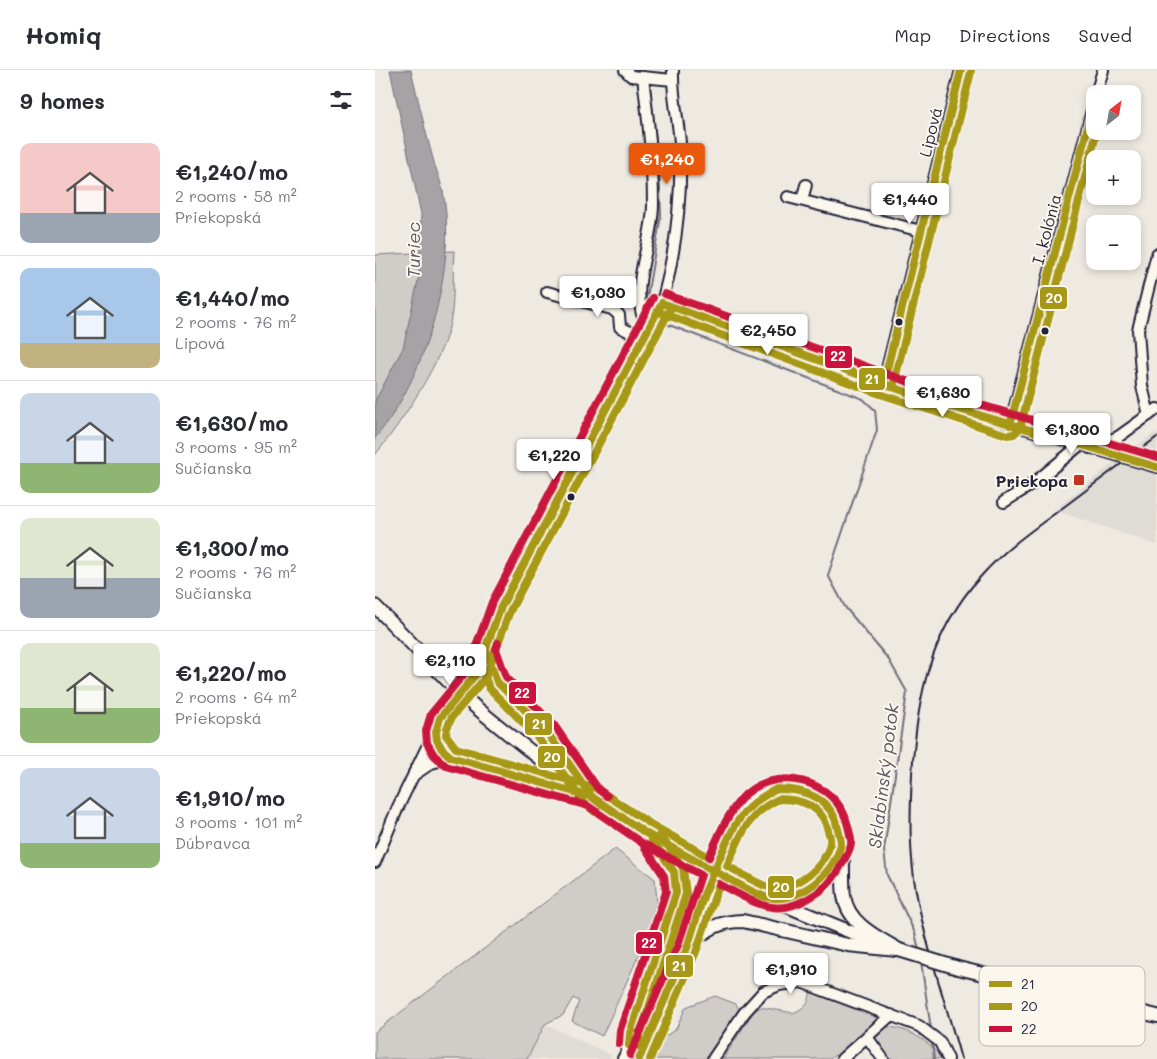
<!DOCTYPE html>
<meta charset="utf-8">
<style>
:root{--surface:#fff;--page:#f2f2f3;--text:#2b2b33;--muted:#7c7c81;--line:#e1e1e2;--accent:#ea580c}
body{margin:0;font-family:Mali,sans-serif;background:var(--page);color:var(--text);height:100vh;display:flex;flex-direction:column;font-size:19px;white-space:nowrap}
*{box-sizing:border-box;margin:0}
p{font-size:16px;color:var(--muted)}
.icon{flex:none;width:28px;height:28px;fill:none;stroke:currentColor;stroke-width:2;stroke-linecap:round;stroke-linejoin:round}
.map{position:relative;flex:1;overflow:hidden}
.panel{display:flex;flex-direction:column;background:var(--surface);width:375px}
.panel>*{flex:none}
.needle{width:32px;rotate:31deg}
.tools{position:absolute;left:711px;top:15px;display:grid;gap:10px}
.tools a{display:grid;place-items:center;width:55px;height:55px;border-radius:10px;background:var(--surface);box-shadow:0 2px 8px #0003;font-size:25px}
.price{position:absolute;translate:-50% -42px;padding:0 11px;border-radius:5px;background:#fff;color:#222;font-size:16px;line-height:32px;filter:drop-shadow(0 1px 2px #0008)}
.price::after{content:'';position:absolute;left:50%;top:30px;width:15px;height:11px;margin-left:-8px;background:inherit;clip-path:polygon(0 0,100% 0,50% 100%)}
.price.active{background:var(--accent);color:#fff}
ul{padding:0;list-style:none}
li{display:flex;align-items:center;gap:15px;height:125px;padding:0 20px}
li+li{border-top:1px solid var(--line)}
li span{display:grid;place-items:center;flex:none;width:140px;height:100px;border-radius:10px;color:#555}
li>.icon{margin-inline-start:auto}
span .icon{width:60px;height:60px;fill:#fffc;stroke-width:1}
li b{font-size:21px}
h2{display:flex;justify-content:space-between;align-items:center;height:60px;padding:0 20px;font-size:21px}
header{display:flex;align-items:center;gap:30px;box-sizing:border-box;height:70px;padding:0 25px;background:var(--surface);border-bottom:1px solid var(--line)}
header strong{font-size:24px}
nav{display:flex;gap:28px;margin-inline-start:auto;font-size:18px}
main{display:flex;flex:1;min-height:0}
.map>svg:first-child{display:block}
.built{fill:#dfdbd5}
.green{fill:#d0cdc9;stroke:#797882}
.water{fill:#a6a3a7;stroke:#716f7c}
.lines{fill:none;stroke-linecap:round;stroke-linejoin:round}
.stream{stroke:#716f7c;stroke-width:2}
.minor-casing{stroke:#22223b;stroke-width:14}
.major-casing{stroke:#22223b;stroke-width:16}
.minor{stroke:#fbf7ec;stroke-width:10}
.major{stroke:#fbf7ec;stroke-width:12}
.rail{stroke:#22223b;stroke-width:2}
.major-bridge-casing{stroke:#22223b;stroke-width:16;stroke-linecap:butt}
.major-bridge{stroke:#fbf7ec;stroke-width:12}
.bus-1-casing{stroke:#fbf7ec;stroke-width:11}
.bus-2-casing{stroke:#fbf7ec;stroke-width:11}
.bus-3-casing{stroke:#fbf7ec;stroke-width:11}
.bus-1{stroke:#a79818;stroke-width:8}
.bus-2{stroke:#a79818;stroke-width:8}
.bus-3{stroke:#c9133e;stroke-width:8}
.bus-dot{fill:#22223b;stroke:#fbf7ec;stroke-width:2}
.poi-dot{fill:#c8321e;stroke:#fbf7ec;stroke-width:2}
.labels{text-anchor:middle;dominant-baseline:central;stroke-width:4;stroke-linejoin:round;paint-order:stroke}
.street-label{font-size:16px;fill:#22223b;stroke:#fbf7ec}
.poi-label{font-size:16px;font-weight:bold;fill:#22223b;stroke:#fbf7ec;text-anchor:end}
.water-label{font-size:18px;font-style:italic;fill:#575666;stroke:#fbf7ec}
.key{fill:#fbf7ec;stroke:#bab7b7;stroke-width:1}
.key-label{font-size:14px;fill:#22223b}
.line-badge{stroke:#fbf7ec;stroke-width:2}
.badge-label{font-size:14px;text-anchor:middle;font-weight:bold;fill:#fff}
</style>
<header>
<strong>Homiq</strong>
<nav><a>Map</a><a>Directions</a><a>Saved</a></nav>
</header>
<main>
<section class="panel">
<h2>9 homes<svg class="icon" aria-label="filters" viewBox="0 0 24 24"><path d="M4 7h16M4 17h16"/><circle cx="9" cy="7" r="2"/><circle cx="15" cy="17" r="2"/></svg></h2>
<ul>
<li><span style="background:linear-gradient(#f6c9c9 70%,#9aa5b1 0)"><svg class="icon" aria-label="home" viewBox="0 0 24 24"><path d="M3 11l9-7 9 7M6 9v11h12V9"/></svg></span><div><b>€1,240/mo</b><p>2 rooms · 58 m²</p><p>Priekopská</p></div></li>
<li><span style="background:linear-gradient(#a9c7e8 75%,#c2b280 0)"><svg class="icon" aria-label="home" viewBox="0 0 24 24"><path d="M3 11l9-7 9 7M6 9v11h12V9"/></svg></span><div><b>€1,440/mo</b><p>2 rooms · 76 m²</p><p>Lipová</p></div></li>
<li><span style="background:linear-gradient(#c9d6e8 70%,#8fb573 0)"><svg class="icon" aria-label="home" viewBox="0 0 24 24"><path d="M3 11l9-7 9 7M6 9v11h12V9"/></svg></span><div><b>€1,630/mo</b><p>3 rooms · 95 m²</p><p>Sučianska</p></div></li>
<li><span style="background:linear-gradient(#dfe7d0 60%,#9aa5b1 0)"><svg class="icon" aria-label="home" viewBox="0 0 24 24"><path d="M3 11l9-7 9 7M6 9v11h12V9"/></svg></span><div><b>€1,300/mo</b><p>2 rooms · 76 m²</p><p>Sučianska</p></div></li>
<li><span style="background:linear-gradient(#dfe7d0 65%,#8fb573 0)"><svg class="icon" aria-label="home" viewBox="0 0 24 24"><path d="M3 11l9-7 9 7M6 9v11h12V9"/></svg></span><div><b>€1,220/mo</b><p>2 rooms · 64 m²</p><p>Priekopská</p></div></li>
<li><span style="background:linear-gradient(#c9d6e8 75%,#8fb573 0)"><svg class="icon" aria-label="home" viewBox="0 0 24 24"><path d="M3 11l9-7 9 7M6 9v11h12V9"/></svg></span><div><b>€1,910/mo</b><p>3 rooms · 101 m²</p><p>Dúbravca</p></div></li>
</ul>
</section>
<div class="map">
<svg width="782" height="989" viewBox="0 0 782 989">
<rect width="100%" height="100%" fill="#eeeae2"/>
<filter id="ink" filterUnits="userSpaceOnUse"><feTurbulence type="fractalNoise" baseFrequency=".02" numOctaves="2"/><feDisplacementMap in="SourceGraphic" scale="10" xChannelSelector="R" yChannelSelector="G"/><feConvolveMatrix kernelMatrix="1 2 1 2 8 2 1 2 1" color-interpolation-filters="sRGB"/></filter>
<g filter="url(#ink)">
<g class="built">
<polygon points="782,361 782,475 679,440 737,394"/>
<polygon points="170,954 236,985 234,989 152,989"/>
</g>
<g class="green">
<path d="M 79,181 C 77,207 81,239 72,264 C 61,300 24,356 0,385 L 0,185 Z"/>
<polygon points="240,779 280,809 283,843 227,966 197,951 204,931 198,928 188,945 170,954 152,989 0,989 0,962"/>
<path d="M 435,919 L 498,943 L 501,947 L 501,954 L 464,988 L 460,985 L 455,989 L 348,989 L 379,941 L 386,937 L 418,943 C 430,938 436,932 435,919 Z"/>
<polygon points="340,926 361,934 365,941 333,989 272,989 279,974 301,959 311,937"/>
<path d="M 512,957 C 531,957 557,972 566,989 L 513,989 L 497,971 Z"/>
</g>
<path class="water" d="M 15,0 L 36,0 C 43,28 49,57 57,85 C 60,97 65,109 68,121 C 83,197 50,310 0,368 L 0,331 L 28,278 L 44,206 L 46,144 Z"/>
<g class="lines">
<g class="stream">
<polyline points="274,11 284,95 286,145 272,227 278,240"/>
<polyline points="283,245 294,255 488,329 500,340 502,360 453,505 470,537 514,590 532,622 509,780 512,805 540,863 544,880"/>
<polyline points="546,892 556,959"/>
<polyline points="557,972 559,989"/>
</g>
<g class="minor-casing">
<g id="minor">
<polyline points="250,0 256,6 298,10"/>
<path d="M 268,7 C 273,49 278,91 278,134 C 278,177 250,220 274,261"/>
<polyline points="721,24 728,0"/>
<polyline points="413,127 546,161"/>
<polyline points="427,130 431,115"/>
<polyline points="172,222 237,239 244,245 245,257 269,269"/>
<polyline points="287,233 556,331 782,397"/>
<polyline points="508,315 586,0"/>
<polyline points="774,345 767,316 763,260 782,184"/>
<polyline points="635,355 720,29"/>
<polyline points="715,378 743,367 782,339"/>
<polyline points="629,432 659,413 705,375"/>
<path d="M 0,792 L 23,737 L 66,648 L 97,611 L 108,588 L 117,557 L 126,537 L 287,233 C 301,181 307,127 305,73 C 303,48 297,25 298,0"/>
<polyline points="492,967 508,989"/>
<polyline points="338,989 369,943 388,922 404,915 426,912 544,956 565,972 573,989"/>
<polyline points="467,989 516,945"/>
</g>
</g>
<g class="major-casing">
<g id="major">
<polyline points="0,536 75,613"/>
<polyline points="111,580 122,612 171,661 200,701 214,723"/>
<polyline points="97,611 111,608 122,612"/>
<path d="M 97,634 C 169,695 240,746 322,792"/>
<polyline points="60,660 62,673 76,687 207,725"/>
<polyline points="40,703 56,692 76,687"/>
<polyline points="356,809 407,834 498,871"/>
<path d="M 395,827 C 432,826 453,810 465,775"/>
<path d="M 315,875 C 331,859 345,851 368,851 L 473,875 L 522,880"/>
<polyline points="583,898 782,946"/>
<polyline points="253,978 255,963 301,823 299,802 275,768"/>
<polyline points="249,989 272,946 311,858"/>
<path d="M 264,989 C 280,952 298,915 312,877 C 327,838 345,765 374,735 C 387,722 407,715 426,720 C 440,725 454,733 461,747 C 466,758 466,769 467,781 C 469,796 467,811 469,826 C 473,854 502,867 524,880"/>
</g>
</g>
<use href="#minor" class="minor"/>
<use href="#major" class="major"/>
<path class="rail" d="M 586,989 C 571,933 551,878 541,821 C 534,782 535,743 537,704 C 542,628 554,563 607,505 C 629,480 656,461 682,442 C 715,417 749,392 782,367"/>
<g class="major-bridge-casing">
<g id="major-bridge">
<polyline points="75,613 97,634"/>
<polyline points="322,792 356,809"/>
<polyline points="524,880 583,898"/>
</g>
</g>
<use href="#major-bridge" class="major-bridge"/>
<g class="bus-1-casing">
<g id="bus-1">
<polyline points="287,233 556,331 782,397"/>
<polyline points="287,233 126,537 101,604 65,648 61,662 62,670 67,679 76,687 217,727 272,764 339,801"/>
<polyline points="508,315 586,0"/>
<polyline points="635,355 720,29"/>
<polyline points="113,571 111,580 122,612 171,661 217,727 226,734"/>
<path d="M 402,719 C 430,719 457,728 463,759 C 464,763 466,770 466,774 C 460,804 422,835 391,827 C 376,823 354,808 339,801 C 356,763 362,737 402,719 Z"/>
<polyline points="254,975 255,963 301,823 299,802 277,770"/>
<polyline points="264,989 312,878 328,827 339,801"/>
</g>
</g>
<g class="bus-2-casing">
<g id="bus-2">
<polyline points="296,238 135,541 110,608 77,647 72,658 71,665 81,678 221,718 277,755 334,787"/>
<polyline points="284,242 505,324 632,365 639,364 645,358 722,61"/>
<polyline points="518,317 596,2"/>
<polyline points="103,569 101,582 114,618 163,668 209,733 220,742"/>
<path d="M 404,729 C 426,729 448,736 453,761 C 454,764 456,769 455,772 C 452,797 418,823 393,817 C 380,813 365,802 352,796 C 365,766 373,743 404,729 Z"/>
<polyline points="264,976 265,965 311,824 308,798 285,764"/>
<polyline points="275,989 321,882 344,814"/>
</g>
</g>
<g class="bus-3-casing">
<g id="bus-3">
<polyline points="290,224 559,321 782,387"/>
<polyline points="123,573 121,579 131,607 179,655 224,720 232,726"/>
<path d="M 334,787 C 343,767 351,747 365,730 C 396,693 463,708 473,756 C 474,761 477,769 476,774 C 475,780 471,786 468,792 C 462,804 456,813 445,821 C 403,851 385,835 344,814"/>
<polyline points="244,974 245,960 291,822 289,806 269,776"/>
<polyline points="255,985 303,875 326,805 267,773 213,736 71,696 59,685 52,673 51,661 56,644 93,599 117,532 278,228"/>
</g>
</g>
<use href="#bus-1" class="bus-1"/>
<use href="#bus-2" class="bus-2"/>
<use href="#bus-3" class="bus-3"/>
</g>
</g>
<g class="bus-dot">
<circle cx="524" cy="252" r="4.5"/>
<circle cx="670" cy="261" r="4.5"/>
<circle cx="196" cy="427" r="4.5"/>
</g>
<rect class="poi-dot" x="698" y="404" width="12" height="12" rx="2.5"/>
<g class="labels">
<g class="street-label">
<text transform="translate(555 62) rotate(-76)">Lipová</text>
<text transform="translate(671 159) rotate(-75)">I. kolónia</text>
</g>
<g class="poi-label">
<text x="693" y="410">Priekopa</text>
</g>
<g class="water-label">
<text transform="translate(38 180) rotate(-90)">Turiec</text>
<text transform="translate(508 706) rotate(-83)">Sklabinský potok</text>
</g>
</g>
<rect x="604" y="896" width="166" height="80" rx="8" class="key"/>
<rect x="614" y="911" width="23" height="6" fill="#a79818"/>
<rect x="614" y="933" width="23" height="7" fill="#a79818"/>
<rect x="614" y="956" width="23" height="6" fill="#c9133e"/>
<g class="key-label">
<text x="646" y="919">21</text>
<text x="646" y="941">20</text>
<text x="646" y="964">22</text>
</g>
<g class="line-badge">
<rect x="664" y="216" width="29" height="24" rx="5" fill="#a79818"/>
<rect x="449" y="275" width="29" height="24" rx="5" fill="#c9133e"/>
<rect x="483" y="297" width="28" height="24" rx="5" fill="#a79818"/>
<rect x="133" y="611" width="29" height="24" rx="5" fill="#c9133e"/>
<rect x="149" y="642" width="29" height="24" rx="5" fill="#a79818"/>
<rect x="162" y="675" width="29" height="24" rx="5" fill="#a79818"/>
<rect x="392" y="805" width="28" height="24" rx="5" fill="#a79818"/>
<rect x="260" y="861" width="28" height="24" rx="5" fill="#c9133e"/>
<rect x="290" y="884" width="29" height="24" rx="5" fill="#a79818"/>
</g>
<g class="badge-label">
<text x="679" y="233">20</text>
<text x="463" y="291">22</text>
<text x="497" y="314">21</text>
<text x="147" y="628">22</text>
<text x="164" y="659">21</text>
<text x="177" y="692">20</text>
<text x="406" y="822">20</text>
<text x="274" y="878">22</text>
<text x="304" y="901">21</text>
</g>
</svg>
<div class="tools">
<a><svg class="needle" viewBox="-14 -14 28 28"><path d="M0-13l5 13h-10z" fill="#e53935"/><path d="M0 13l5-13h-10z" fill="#7c7c81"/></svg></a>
<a>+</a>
<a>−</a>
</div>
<b class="price active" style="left:292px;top:115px">€1,240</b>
<b class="price" style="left:535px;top:155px">€1,440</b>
<b class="price" style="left:223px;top:248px">€1,030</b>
<b class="price" style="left:393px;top:286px">€2,450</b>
<b class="price" style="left:568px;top:348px">€1,630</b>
<b class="price" style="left:697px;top:385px">€1,300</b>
<b class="price" style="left:179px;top:411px">€1,220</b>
<b class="price" style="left:75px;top:616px">€2,110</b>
<b class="price" style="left:416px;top:925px">€1,910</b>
</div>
</main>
